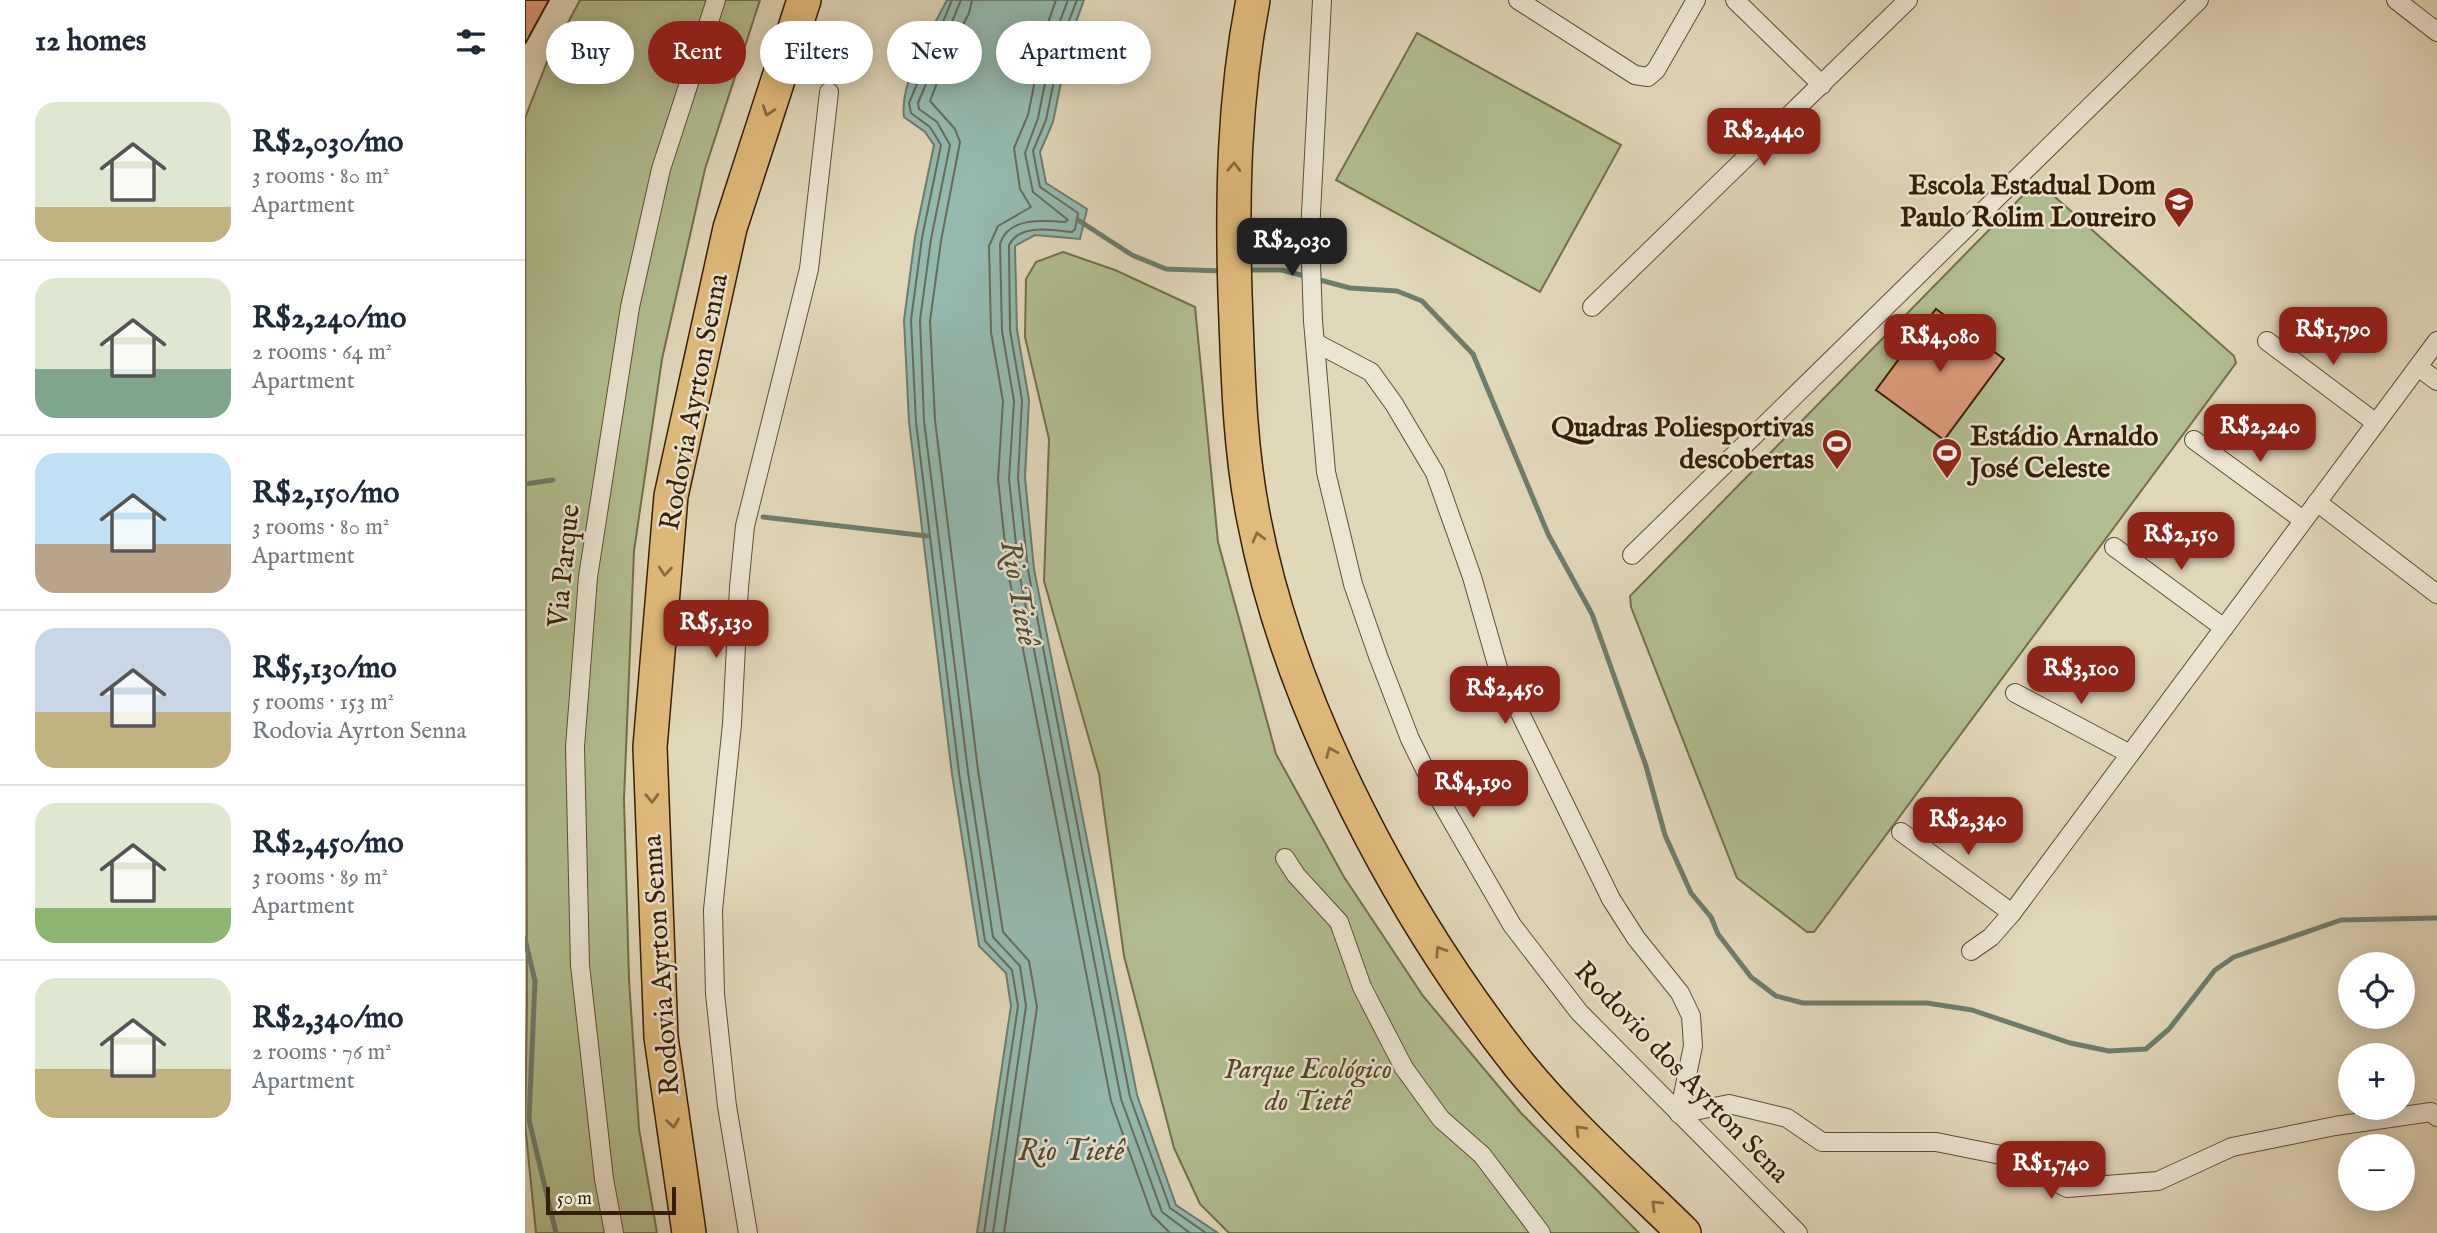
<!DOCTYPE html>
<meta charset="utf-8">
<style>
:root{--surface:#fff;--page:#f2f2f3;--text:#1f2937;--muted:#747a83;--line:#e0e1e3;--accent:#8f2418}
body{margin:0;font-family:"IM FELL English",serif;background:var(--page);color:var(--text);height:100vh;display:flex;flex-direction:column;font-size:26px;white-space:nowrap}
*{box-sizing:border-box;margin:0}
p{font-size:23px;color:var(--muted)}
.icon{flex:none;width:38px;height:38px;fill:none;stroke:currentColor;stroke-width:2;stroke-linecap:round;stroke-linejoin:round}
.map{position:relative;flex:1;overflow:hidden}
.sheet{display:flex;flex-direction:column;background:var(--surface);width:525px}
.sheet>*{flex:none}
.banner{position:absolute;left:21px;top:21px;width:665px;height:63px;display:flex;gap:14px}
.controls{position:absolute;left:1813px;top:952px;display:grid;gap:14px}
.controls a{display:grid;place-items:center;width:77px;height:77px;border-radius:50%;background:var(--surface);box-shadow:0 4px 18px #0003;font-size:35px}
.scale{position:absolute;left:21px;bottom:18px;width:130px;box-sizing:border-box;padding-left:7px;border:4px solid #361e04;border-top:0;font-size:19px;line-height:24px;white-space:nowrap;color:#361e04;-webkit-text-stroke:5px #ece5d2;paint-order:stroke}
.price{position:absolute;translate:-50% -60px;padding:0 16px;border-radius:14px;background:var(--accent);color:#fff;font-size:23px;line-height:46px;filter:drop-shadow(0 2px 4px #0008)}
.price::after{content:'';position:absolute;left:50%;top:42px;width:21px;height:16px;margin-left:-10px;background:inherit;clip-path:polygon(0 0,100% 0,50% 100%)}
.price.selected{background:#222;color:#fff}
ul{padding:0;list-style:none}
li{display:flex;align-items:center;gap:21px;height:175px;padding:0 35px}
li+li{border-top:2px solid var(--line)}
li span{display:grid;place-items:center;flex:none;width:196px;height:140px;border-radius:21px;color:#555}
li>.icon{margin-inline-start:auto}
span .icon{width:84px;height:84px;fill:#fffc;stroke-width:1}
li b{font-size:30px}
h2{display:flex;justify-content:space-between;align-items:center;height:84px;padding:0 35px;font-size:30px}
.tag{padding:0 24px;border-radius:32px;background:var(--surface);box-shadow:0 4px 18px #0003;font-size:24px;line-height:63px}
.tag.selected{background:var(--accent);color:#fff}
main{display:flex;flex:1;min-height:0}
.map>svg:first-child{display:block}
.green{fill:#b2be90;stroke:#746e4a;stroke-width:2}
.water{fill:#94bab0;stroke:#6e7c6b;stroke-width:2}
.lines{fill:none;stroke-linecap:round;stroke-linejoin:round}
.shore{stroke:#656c5a;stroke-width:2}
.stream{stroke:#6e7c6b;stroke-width:5}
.building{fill:#dd9b7d;stroke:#361e04;stroke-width:2}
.street-casing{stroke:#614c31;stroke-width:20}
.highway-casing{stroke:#361e04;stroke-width:36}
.street{stroke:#ece5d2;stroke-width:18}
.highway{stroke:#e0bc7c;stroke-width:33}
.oneway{stroke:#8b6d40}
.labels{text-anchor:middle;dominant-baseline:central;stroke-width:5;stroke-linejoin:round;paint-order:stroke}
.poi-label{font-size:28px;font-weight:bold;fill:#361e04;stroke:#ece5d2;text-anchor:end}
.street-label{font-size:28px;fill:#361e04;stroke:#ece5d2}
.park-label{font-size:28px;font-style:italic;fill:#554627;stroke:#ece5d2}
.water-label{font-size:30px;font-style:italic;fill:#524d38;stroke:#ece5d2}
</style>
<main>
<section class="sheet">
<h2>12 homes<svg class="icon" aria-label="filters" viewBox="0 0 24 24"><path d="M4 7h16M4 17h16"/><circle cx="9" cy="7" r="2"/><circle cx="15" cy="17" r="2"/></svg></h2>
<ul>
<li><span style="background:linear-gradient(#dfe7d0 75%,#c2b280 0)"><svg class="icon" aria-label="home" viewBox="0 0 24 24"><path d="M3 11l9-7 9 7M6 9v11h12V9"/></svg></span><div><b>R$2,030/mo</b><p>3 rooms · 80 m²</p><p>Apartment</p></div></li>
<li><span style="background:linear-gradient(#dfe7d0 65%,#7fa58c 0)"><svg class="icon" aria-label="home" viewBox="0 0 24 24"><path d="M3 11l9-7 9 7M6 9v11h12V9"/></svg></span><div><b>R$2,240/mo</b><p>2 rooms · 64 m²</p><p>Apartment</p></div></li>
<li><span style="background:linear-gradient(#bfe0f5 65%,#b9a48a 0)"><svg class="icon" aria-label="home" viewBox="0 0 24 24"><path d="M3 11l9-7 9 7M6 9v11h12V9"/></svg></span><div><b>R$2,150/mo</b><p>3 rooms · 80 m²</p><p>Apartment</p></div></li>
<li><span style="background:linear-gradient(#c9d6e8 60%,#c2b280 0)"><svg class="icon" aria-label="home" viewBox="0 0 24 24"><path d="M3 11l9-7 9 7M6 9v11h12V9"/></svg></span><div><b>R$5,130/mo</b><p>5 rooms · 153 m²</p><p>Rodovia Ayrton Senna</p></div></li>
<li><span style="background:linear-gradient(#dfe7d0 75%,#8fb573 0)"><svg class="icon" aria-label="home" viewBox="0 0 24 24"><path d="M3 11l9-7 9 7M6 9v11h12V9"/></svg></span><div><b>R$2,450/mo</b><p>3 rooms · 89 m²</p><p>Apartment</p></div></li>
<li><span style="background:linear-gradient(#dfe7d0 65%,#c2b280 0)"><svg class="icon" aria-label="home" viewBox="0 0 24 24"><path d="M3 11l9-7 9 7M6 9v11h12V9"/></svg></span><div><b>R$2,340/mo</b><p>2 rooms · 76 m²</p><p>Apartment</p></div></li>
</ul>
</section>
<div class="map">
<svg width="1912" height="1233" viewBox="0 0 1912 1233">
<rect width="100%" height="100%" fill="#e1d7b9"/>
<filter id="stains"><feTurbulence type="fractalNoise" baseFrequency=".00286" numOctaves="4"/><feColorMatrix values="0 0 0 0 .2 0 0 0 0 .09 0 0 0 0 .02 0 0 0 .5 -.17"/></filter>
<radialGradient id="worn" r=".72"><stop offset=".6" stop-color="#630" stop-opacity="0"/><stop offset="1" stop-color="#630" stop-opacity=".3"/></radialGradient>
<g class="green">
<polygon points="55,0 235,0 180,169 137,359 109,551 99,799 104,980 114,1129 132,1233 11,1233 0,1124 2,1003 0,118 22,62"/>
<polygon points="892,33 1096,145 1015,292 811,180"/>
<polygon points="1512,181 1709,356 1711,363 1289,932 1282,932 1212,878 1106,607 1105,596"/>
<polygon points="538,252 590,270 670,307 693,542 751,754 819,877 898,996 996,1113 1114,1233 704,1233 675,1204 649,1148 599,956 574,774 519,581 524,439 500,337 501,279 511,262"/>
</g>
<path class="water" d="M 422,0 L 559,0 L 545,38 L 528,122 L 515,152 L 521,183 L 562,209 L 555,239 L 510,235 L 490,246 L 492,330 L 504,400 L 500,477 L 509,569 L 612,1095 L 651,1205 L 693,1233 L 452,1233 L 486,1006 L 481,973 L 454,946 L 427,774 L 384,422 L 379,320 L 390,237 L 409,145 L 400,132 L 379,117 C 374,83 406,31 422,0 Z"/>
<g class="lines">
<g class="shore">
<polyline points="427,0 384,103 386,113 405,127 416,145 397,238 386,320 391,422 434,773 460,941 487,970 493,1006 459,1233"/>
<polyline points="436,0 393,103 394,109 412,122 425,145 406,239 395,320 399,421 443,772 468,937 495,966 501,1006 468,1233"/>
<polyline points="447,0 444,13 423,55 405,101 430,129 435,142 416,241 405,321 410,420 453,770 478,932 504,961 512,1007 479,1233"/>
<polyline points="531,0 520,31 503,115 489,148 495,189 506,207 473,226 464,246 466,332 478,401 473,479 483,572 586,1101 627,1215 645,1233"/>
<path d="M 543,0 L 530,34 L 513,118 L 500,153 L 508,192 L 543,220 L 540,222 C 518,220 483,217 475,244 L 477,331 L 489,401 L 484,479 L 494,572 L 596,1099 L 637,1212 L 665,1233"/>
<path d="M 552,0 L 538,36 L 521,120 L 508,151 L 515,187 L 553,213 L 550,229 L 547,232 C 527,230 495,223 484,245 L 485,330 L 497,400 L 493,478 L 503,570 L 605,1097 L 645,1208 L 681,1233"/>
</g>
<g class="stream">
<polyline points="553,220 607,255 641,269 698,271"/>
<polyline points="721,270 757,270 825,288 872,291 897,301 948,354 1023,534 1067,614 1121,766 1140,835 1166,893 1186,917 1193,934 1226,977 1251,996 1278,1003 1402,1003 1447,1010 1545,1043 1584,1051 1621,1049 1644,1029 1690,970 1709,957 1816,920 1912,918"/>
<polyline points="0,484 28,480"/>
<polyline points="238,517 402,536"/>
<polyline points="0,939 10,981 4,1120 31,1233"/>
</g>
</g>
<g class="building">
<polygon points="0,0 24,0 0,44"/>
<polygon points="1411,309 1479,359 1419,440 1351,390"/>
</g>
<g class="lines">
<g class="street-casing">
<g id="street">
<polyline points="797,0 785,233 788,321 801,472 828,584 853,656 885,739 916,802 987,925 1054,1012 1273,1233"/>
<polyline points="993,0 1110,75 1123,77 1131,70 1171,0"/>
<polyline points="1210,0 1297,85"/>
<polyline points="1871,0 1912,32"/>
<polyline points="1067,307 1383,0"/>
<polyline points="1742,341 1851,423"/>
<polyline points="791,343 846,372 869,404 910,473 947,577 973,668 1086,899 1111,938 1155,993 1166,1016 1168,1046 1154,1114 1204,1104 1262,1118 1297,1142 1411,1142 1481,1156 1542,1188 1633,1181 1707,1147 1810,1126 1906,1112 1912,1117"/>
<polyline points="1893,367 1912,381"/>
<polyline points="1669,440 1778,520"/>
<polyline points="1792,502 1912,594"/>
<polyline points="1589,547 1699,628"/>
<polyline points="1107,555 1674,0"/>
<polyline points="1490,693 1605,754"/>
<polyline points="1376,832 1487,913"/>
<polyline points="760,858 771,875 814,922 837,987 879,1068 916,1119 957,1155 1016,1233"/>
<polyline points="1446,951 1466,937 1487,913 1912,341"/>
<polyline points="89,1233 79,1179 55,965 50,747 63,577 105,307 136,169 191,0"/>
<polyline points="223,1233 202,1106 190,994 188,910 207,724 214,587 220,526 284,269 304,92"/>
</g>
</g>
<g class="highway-casing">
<g id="highway">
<path d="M 728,0 C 709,98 707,195 710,294 C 713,370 714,446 729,520 C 765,708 877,917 995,1066 C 1044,1126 1104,1179 1159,1233"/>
<polyline points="164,1233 136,1037 125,747 146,496 205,228 279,0"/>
</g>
</g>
<use href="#street" class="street"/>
<use href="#highway" class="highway"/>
</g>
<defs><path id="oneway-chevron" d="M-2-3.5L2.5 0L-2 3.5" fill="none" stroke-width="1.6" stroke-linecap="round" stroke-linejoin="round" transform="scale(1.75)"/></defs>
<g class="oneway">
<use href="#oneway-chevron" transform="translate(243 111) rotate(108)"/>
<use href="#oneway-chevron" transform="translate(709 167) rotate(-88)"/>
<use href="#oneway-chevron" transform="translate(733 537) rotate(-105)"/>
<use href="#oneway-chevron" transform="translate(140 571) rotate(95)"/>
<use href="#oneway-chevron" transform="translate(806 752) rotate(-113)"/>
<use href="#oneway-chevron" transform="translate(127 798) rotate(88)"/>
<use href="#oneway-chevron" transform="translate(915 951) rotate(-123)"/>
<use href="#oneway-chevron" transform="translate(148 1123) rotate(82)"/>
<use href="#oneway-chevron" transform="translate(1055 1130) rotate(-134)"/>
<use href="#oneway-chevron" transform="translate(1131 1205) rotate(-135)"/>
</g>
<defs>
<g id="school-pin" transform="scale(1.575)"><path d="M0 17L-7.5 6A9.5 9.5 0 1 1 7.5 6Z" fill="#8f2418" stroke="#ece5d2"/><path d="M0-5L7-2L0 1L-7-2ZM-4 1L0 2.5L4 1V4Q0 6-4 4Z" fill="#fff"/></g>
<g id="stadium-pin" transform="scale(1.575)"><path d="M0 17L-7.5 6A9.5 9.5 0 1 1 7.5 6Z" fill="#8f2418" stroke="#ece5d2"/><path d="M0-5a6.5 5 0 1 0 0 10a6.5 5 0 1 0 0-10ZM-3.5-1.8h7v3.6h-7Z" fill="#fff"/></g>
</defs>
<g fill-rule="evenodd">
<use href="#school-pin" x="1654" y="202"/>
<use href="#stadium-pin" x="1312" y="444"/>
<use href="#stadium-pin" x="1422" y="453"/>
</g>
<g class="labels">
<g class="poi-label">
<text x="1631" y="186">Escola Estadual Dom<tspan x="1631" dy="32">Paulo Rolim Loureiro</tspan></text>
<text x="1289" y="428">Quadras Poliesportivas<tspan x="1289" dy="32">descobertas</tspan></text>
<text x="1445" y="437" text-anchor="start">Estádio Arnaldo<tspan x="1445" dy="32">José Celeste</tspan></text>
</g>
<g class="street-label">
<text transform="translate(170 402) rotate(-79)">Rodovia Ayrton Senna</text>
<text transform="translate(40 566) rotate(-84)">Via Parque</text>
<text transform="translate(137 965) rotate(-94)">Rodovia Ayrton Senna</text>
<text transform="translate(1156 1073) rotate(46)">Rodovio dos Ayrton Sena</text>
</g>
<g class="park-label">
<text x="783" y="1070">Parque Ecológico<tspan x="783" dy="32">do Tietê</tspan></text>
</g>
<g class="water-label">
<text transform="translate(493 593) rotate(80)">Rio Tietê</text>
<text x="546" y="1152">Rio Tietê</text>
</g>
</g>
<rect width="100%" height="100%" filter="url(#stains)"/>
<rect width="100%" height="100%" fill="url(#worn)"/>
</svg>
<div class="controls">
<a><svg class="icon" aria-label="locate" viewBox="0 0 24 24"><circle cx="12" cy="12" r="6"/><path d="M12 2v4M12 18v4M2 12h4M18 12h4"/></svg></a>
<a>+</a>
<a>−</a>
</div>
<div class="scale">50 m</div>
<b class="price" style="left:1239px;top:168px">R$2,440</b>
<b class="price selected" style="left:767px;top:278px">R$2,030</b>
<b class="price" style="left:1808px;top:367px">R$1,790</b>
<b class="price" style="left:1415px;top:374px">R$4,080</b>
<b class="price" style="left:1735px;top:464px">R$2,240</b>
<b class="price" style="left:1656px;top:572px">R$2,150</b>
<b class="price" style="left:191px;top:660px">R$5,130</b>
<b class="price" style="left:1556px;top:706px">R$3,100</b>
<b class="price" style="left:980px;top:726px">R$2,450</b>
<b class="price" style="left:948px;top:820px">R$4,190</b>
<b class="price" style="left:1443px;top:857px">R$2,340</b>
<b class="price" style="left:1526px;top:1201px">R$1,740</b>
<div class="banner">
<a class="tag">Buy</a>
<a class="tag selected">Rent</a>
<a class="tag">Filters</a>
<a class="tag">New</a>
<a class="tag">Apartment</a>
</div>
</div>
</main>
